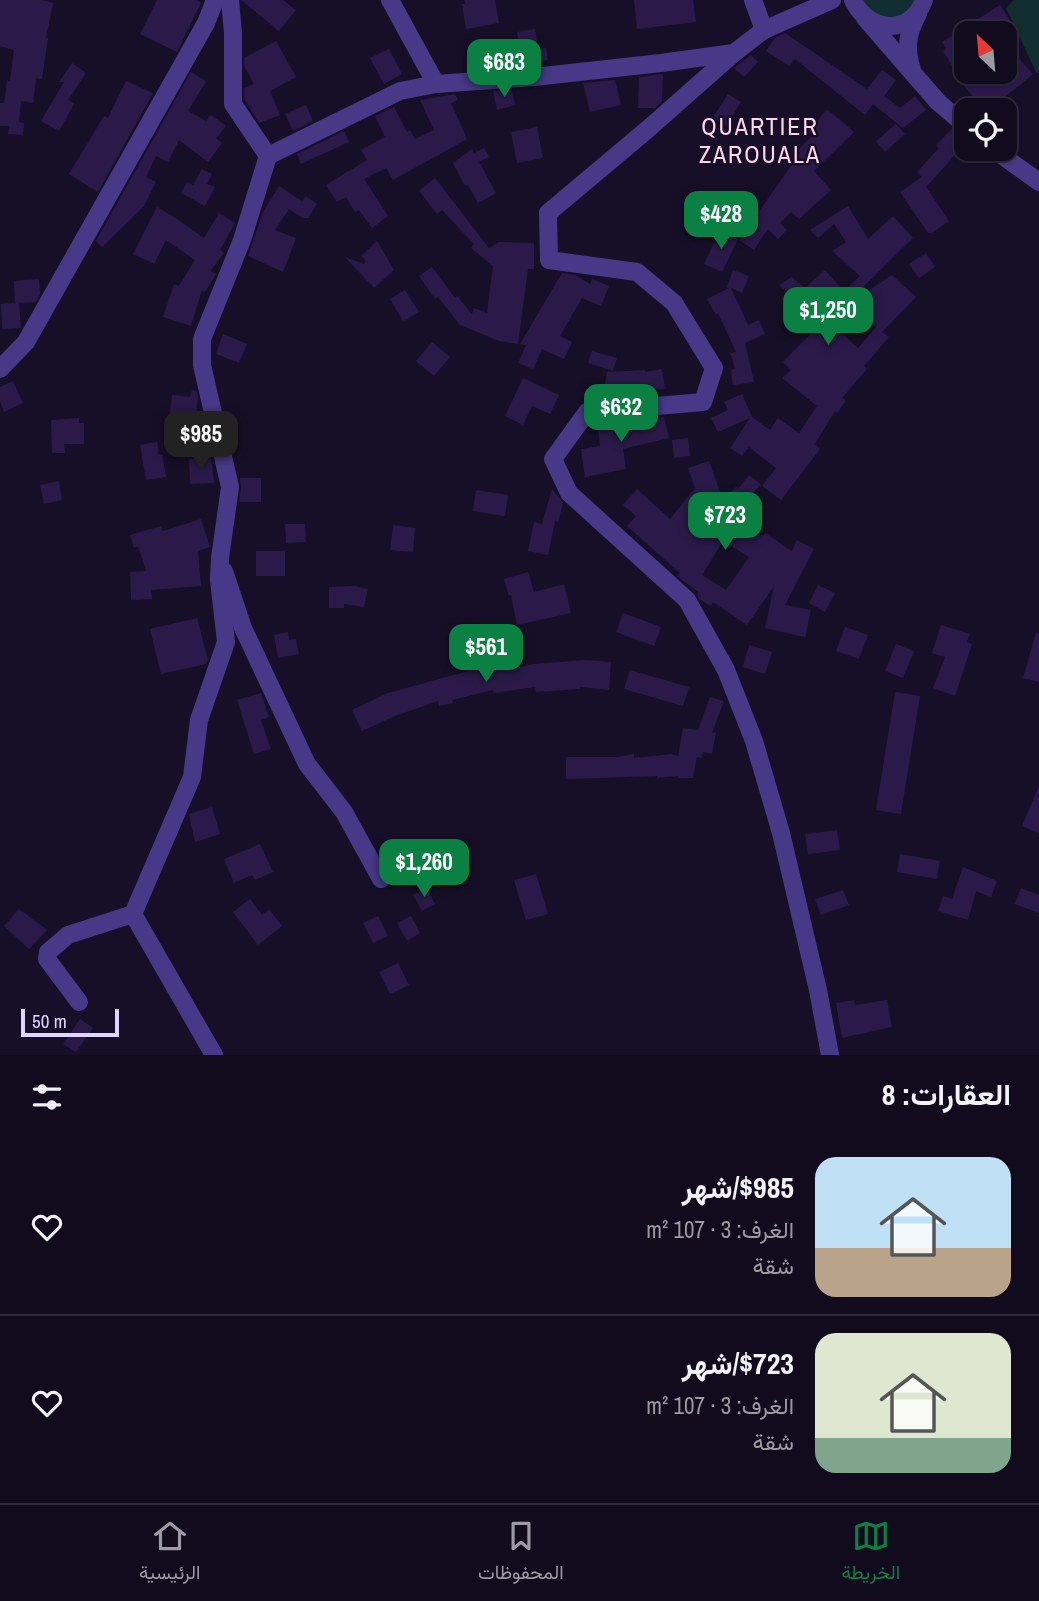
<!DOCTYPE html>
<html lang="ar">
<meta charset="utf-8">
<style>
:root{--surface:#110b1d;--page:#1e192a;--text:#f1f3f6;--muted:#9c9ba4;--line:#302b3b;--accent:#0b8043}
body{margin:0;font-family:"Archivo Narrow",Vazirmatn,sans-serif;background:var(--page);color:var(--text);direction:rtl;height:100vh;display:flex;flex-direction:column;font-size:26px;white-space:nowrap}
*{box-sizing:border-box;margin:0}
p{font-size:23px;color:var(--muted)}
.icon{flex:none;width:38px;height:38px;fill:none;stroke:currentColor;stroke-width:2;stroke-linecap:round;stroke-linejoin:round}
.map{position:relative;height:1055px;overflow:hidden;direction:ltr}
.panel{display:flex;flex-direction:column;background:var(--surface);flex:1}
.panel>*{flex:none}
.needle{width:46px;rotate:334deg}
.tools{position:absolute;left:954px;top:21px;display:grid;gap:14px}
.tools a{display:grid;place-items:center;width:63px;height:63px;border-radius:14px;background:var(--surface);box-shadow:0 2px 5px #0004,0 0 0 2px var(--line);font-size:35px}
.scale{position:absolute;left:21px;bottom:18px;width:98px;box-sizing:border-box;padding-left:7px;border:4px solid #e0d5ff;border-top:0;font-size:19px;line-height:24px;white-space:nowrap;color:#e0d5ff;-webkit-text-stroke:5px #170f27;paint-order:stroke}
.price{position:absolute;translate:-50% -60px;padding:0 16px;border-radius:14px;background:var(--accent);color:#fff;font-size:23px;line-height:46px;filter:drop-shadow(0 2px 4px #0008)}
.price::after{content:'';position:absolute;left:50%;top:42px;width:21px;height:16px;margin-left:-10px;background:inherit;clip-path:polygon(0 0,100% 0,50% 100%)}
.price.selected{background:#222;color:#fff}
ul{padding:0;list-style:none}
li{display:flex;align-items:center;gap:21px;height:175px;padding:0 28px}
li+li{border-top:2px solid var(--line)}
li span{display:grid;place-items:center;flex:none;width:196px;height:140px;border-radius:21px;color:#555}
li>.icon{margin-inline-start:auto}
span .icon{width:84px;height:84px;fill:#fffc;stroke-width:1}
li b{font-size:30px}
h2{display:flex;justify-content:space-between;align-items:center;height:84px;padding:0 28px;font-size:30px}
.tab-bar{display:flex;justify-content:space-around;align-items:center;height:98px;border-top:2px solid var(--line);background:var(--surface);font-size:19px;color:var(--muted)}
.tab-bar a{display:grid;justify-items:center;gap:4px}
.tab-bar .selected{color:var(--accent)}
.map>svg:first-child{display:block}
.green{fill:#122e31}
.building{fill:#2b1a49;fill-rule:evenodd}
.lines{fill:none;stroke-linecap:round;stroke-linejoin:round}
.minor{stroke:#473987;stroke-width:18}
.labels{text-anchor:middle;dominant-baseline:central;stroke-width:5;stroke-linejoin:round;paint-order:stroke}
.quarter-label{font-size:24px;letter-spacing:2px;fill:#ffd7ea;stroke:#170f27}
</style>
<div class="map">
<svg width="1039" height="1055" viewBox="0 0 1039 1055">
<rect width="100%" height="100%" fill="#170f27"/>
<g class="green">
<polygon points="859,0 918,0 904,17 877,18"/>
<polygon points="1014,0 1039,0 1039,73 1036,72 1006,8"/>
</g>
<g class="building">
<polygon points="0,0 41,0 53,3 46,38 48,38 42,79 36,78 33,103 21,101 19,122 24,123 23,135 8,134 9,126 0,126 0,103 4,103 7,80 10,81 14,50 0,46"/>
<polygon points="157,0 197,0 201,3 177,52 140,34"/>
<polygon points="241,0 283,0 296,10 279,31"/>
<polygon points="464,0 495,0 499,23 466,29 462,4 465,4"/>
<polygon points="634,0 693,0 696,22 637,29"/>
<polygon points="1000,5 1013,25 999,33 966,33 966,72 1004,72 1004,55 1011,50 1033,74 989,110 984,110 965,87 943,51 946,49 942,42"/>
<polygon points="535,29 538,49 546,48 548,60 482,69 479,47 519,43 517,32"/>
<polygon points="785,33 867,89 882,70 896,80 884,96 900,108 915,96 926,110 903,128 873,104 865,115 795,59 789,66 766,51 775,38"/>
<polygon points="276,41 296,77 270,91 280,115 259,123 244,98 244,88 254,84 244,66 244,58"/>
<polygon points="389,49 402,74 384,84 370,58"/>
<polygon points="751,55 758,62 744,77 734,68"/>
<polygon points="72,63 86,73 68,100 74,104 59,131 41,121 64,82 59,82"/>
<polygon points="191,72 206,81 188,111 206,121 211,115 226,126 216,138 222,143 208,162 179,140 168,162 156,156 146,177 156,182 144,206 102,247 96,241"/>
<polygon points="663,74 662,101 655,108 638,108 639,77"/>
<polygon points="615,80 621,105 590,112 583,83"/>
<polygon points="126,81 153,93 98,192 69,174 104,116 108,118"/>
<polygon points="512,90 515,105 497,110 493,91"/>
<polygon points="455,94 458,100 451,103 467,139 393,180 386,168 364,179 388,216 372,228 359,210 355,212 346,197 337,202 326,185 367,160 361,150 385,137 375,116 394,107 407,132 410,130 415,139 434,130 420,100"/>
<polygon points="728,94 741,102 725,127 712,119"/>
<polygon points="306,105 313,121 293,131 285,114"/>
<polygon points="827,109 854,132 814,171 831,190 799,219 791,212 780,223 787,230 778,239 768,229 754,250 739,240 800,153 798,150 817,131 812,127"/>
<polygon points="896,124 905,134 885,152 876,141"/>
<polygon points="537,127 543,158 517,163 511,132"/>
<polygon points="952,129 966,139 966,143 926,187 949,221 932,233 928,233 900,192 922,177 917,172 939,148 936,145"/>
<polygon points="344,131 349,142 301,164 297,154"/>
<polygon points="484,148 489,157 479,162 496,193 478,203 468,185 465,186 453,163 472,149 474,153"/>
<polygon points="202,169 212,174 207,184 215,187 205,206 181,193 187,182 193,185"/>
<polygon points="435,178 489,248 499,242 534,243 534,269 528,269 518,344 499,341 460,325 438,297 435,299 419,276 432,267 455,298 457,296 472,314 474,308 487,313 493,266 471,248 474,244 442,210 437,214 419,191"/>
<polygon points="279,186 302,201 306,196 317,204 308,218 303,218 289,209 275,230 296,238 283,272 248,256 263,212"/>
<path d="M 848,206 L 868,239 L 893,216 L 913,238 L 864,286 L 868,291 L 892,275 L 916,297 L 882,332 L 889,337 L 864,366 L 867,369 L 842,398 L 846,401 L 837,413 L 835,411 L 815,444 L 820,449 L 781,500 L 762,486 L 776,468 L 749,447 L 742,456 L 730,448 L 750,418 L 718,432 L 711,418 L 728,410 L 724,402 L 742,394 L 752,417 L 770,430 L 778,418 L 799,433 L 817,406 L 782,378 L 791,370 L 783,362 L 825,319 L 810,306 L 798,316 L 787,305 L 794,298 L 779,285 L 792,277 L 805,288 L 825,270 L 844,291 L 860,276 L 832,251 L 846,242 L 834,224 L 818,238 L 810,230 ZM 852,307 L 876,327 L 858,348 L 836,328 Z"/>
<polygon points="157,207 177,219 204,238 219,213 235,223 220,250 224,253 210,271 216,274 215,276 205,292 202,290 191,326 163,317 174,284 179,286 195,260 166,240 154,264 133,254"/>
<polygon points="720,230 738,239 722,272 704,264"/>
<polygon points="377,241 394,270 374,288 345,257 364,264 366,260 361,256"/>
<polygon points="926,253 935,267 919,278 909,264"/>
<polygon points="733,270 749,276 742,293 731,288 748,325 759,320 765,334 745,343 754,382 733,385 731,370 735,369 730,353 736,352 718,313 716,315 707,299 729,288 727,287"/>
<polygon points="562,273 575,275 590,284 592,279 609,286 601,306 582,298 560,336 572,342 564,359 542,349 533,369 518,363 526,345 520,344"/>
<polygon points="39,279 40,294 36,302 19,303 21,328 2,329 1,304 15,303 14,281"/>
<polygon points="405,290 419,312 403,321 390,299"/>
<polygon points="223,334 247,344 239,363 216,354"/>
<polygon points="432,342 450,357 434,376 416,361"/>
<polygon points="592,351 617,358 613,371 588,363"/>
<polygon points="662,369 665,389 619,392 618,398 603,396 607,372 645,370 645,372"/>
<polygon points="523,378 559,395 550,414 532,406 523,425 505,416"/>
<polygon points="13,381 23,403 4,412 0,401 0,387"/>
<polygon points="192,390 196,391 198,397 195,423 201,425 196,443 179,438 185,415 170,413 172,395 190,397"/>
<polygon points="664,417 669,438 623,449 626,469 585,477 581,449 600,446 598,429 616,426 615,421 630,420 631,423"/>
<polygon points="79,418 79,423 84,423 84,444 64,444 65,453 52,453 51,420"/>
<polygon points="688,438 690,456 674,458 672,440"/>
<polygon points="157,442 159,455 162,454 166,477 146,480 140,445"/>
<polygon points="211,457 214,483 190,484 189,459"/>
<path d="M 709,461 L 723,500 L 736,487 L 738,489 L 749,475 L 761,484 L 731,517 L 763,536 L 765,533 L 792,551 L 797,540 L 814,549 L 785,605 L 811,610 L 805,637 L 765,628 L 774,586 L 747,625 L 713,602 L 711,606 L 699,599 L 697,594 L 698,592 L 677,576 L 680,573 L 627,526 L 636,516 L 623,505 L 637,489 L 670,519 L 695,488 L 688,468 ZM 723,541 L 749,557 L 726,590 L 702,575 Z"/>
<polygon points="240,478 261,478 261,502 239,502 241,488"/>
<polygon points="59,481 62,500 44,504 40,485"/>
<polygon points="552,489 563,503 558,522 555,521 548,555 528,551 534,522 542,524"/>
<polygon points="476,490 508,495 505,516 473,511"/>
<polygon points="201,519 210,547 198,551 201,586 151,590 152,599 131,600 130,572 146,571 138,546 134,548 130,535 161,526 163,531"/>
<polygon points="285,524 305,524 306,542 286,543"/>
<polygon points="393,525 415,528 413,552 390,550"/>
<rect x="256" y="551" width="29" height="25"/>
<polygon points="528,572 534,592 564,584 571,613 517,625 511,595 509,596 504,579"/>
<polygon points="818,585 835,593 825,612 809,603"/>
<polygon points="355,586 368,589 364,607 344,604 344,608 329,608 329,587"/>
<polygon points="623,613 661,627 654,646 616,632"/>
<polygon points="197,618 208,660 206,664 161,674 150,629"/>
<polygon points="941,625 970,634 967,642 972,644 955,696 933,688 945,657 932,653"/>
<polygon points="845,627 868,635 859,659 836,651"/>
<polygon points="288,632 289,640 296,639 299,654 278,658 274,635"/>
<polygon points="1036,633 1039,634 1039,682 1023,678"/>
<polygon points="494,641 501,668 504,667 505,670 534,664 586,660 611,662 609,690 580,687 580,689 536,692 535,687 494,693 493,690 452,700 453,703 439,706 438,701 395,716 362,731 352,710 388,693 472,670 466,648"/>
<polygon points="896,644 914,651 903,678 885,671"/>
<polygon points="749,645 772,652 765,674 743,667"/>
<polygon points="630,670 689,687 683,706 624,689"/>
<polygon points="895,692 920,696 901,814 876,810"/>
<polygon points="261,693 269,717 261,720 271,749 254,754 237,700"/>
<polygon points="710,697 724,701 712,733 716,733 712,754 703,752 702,758 697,757 693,778 678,778 678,776 657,778 657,776 566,779 566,757 616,757 634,754 634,758 671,754 678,756 683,728 698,730"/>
<polygon points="1039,786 1039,833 1022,826"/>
<polygon points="212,807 220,834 195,842 189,814"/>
<polygon points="837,830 840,850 808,854 805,834"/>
<polygon points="260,844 273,872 255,880 252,875 234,883 224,859"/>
<polygon points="900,854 940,861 937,879 897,872"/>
<polygon points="963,867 997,881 991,897 976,891 968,920 938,911 943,896 952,899"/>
<polygon points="536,874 548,914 526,920 514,880"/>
<polygon points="427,888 435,904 422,911 413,895"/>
<polygon points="1021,888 1039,895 1039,913 1015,904"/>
<polygon points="843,890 849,905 821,915 815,899"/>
<polygon points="250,899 262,915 269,909 282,926 258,945 233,912"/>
<polygon points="19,909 47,930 29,949 4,926"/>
<polygon points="378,916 388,936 373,943 363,923"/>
<polygon points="411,916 420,933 407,941 397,923"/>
<polygon points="398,963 409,985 390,994 379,972"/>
<polygon points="854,1000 855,1005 887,1000 892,1027 842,1038 836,1003"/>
<polygon points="80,1019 93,1028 76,1052 63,1044"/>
</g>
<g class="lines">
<g class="minor">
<polyline points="230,0 233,33 233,104 268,156"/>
<polyline points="390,0 436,84"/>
<polyline points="753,0 764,30"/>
<path d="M 853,0 C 868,33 911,36 924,0"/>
<polyline points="865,18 938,102 966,126"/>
<path d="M 912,70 C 905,48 907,34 918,14"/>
<polyline points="993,149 1039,182"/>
<polyline points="0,369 26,342 206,23 215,0"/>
<polyline points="224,571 243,628 307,764 344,812 381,879"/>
<polyline points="133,914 192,777 199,720 226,642 219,580 220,558 230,487 202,365 202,339 242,240 268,156 400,91 436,84 534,77 661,63 734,53"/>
<polyline points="79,1002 47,959 48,952 68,935 133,914 214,1055"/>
<polyline points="830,1055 818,990 781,833 754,741 726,670 687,600 569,493 553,459 587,412 703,402 714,368 674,303 637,272 549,260 548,213 648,129 734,53 764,30 832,0"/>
</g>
</g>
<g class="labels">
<g class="quarter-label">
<text x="760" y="126">QUARTIER<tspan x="760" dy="28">ZAROUALA</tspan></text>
</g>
</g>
</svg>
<div class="tools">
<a><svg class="needle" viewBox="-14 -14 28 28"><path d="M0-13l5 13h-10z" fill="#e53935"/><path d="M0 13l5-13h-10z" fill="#9c9ba4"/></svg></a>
<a><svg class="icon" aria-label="locate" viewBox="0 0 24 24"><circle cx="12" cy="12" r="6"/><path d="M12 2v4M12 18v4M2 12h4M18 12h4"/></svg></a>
</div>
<div class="scale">50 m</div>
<b class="price" style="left:504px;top:99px">$683</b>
<b class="price" style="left:721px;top:251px">$428</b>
<b class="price" style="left:828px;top:347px">$1,250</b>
<b class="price" style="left:621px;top:444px">$632</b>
<b class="price selected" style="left:201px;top:471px">$985</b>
<b class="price" style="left:725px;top:552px">$723</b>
<b class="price" style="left:486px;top:684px">$561</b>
<b class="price" style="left:424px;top:899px">$1,260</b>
</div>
<section class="panel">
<h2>العقارات: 8<svg class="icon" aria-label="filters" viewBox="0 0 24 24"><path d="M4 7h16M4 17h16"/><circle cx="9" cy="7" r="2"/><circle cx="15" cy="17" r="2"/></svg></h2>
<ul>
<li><span style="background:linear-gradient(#bfe0f5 65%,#b9a48a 0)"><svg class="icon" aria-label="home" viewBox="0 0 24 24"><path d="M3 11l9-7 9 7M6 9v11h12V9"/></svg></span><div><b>$985/شهر</b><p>الغرف: 3 · 107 m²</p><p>شقة</p></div><svg class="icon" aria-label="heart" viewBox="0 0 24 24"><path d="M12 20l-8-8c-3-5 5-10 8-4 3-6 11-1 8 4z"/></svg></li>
<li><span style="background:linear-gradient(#dfe7d0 75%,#7fa58c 0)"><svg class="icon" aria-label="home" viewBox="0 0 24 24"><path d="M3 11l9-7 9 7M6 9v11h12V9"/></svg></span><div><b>$723/شهر</b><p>الغرف: 3 · 107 m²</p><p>شقة</p></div><svg class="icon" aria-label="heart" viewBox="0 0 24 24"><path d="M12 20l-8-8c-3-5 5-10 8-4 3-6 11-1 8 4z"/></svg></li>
</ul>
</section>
<nav class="tab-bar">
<a class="selected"><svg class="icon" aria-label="map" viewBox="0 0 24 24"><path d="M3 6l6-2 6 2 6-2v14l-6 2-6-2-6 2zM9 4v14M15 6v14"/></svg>الخريطة</a>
<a><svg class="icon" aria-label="saved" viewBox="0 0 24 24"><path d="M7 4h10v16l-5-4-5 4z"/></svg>المحفوظات</a>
<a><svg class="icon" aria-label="home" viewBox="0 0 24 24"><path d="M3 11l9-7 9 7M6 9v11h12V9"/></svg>الرئيسية</a>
</nav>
